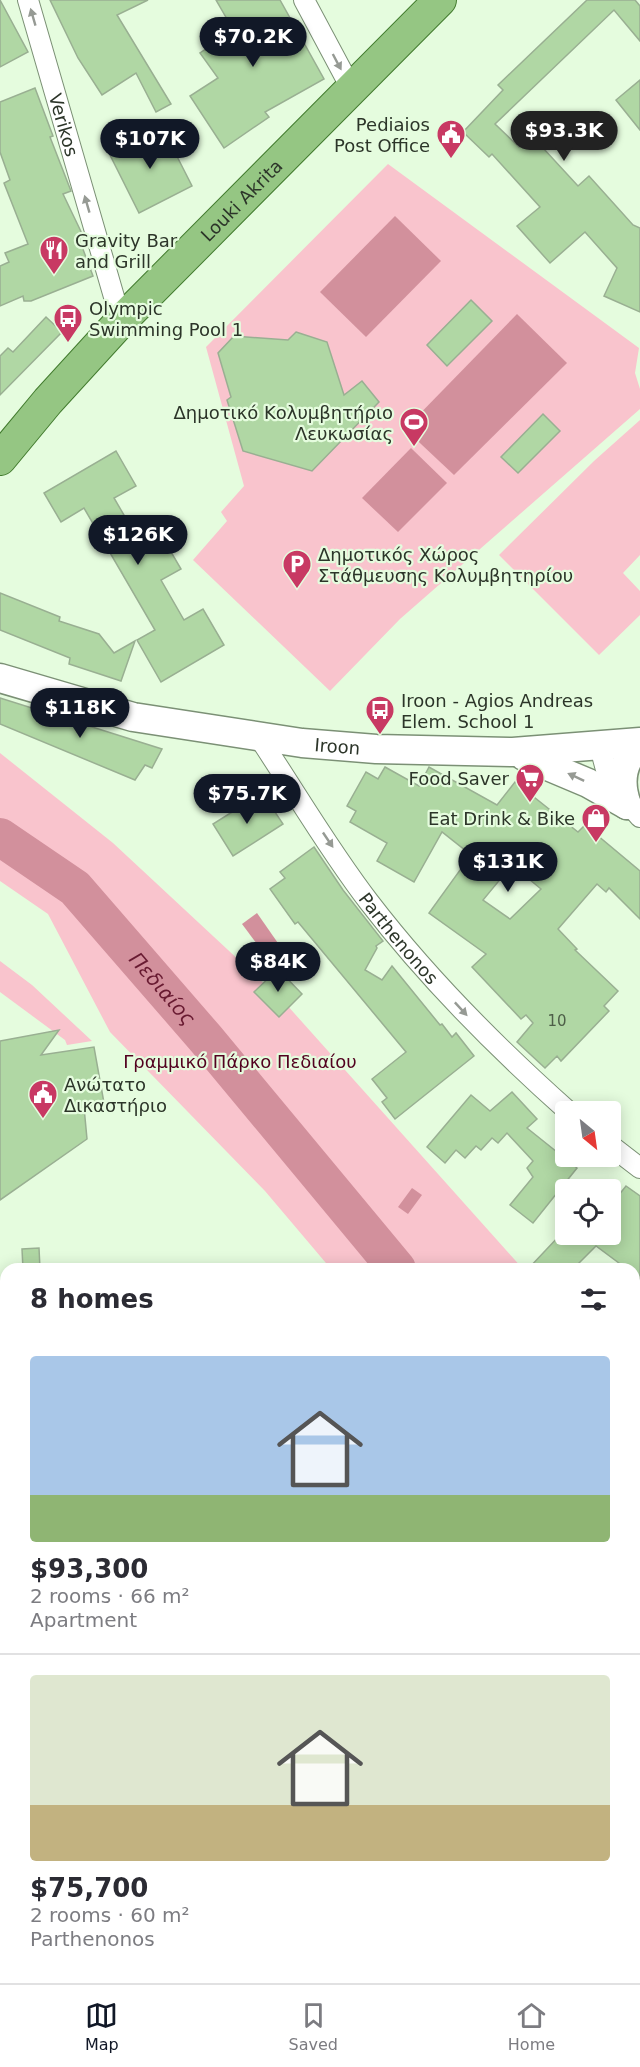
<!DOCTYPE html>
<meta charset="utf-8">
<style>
:root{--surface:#fff;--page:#f2f2f3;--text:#2b2b33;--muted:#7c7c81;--line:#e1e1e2;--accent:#111827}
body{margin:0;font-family:"DejaVu Sans",sans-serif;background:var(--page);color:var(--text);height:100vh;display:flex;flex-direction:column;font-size:22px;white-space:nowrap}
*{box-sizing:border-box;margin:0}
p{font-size:20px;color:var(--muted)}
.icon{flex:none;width:33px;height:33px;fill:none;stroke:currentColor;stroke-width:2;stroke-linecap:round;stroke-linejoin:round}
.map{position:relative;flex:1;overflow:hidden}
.drawer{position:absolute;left:0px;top:1263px;width:640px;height:720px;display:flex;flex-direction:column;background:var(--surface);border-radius:18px 18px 0 0;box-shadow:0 3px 15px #0003}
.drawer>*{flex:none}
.needle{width:39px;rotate:151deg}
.fabs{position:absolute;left:555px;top:1101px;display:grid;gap:12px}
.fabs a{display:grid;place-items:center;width:66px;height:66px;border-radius:6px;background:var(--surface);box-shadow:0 3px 15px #0003;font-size:30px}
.price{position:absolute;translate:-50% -51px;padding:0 14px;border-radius:21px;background:var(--accent);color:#fff;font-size:20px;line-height:39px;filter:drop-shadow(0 2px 3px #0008)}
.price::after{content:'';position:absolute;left:50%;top:36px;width:18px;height:14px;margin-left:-9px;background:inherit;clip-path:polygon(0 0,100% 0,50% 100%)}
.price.current{background:#222;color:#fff}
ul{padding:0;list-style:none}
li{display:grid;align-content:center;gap:12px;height:318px;padding:0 30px}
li+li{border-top:2px solid var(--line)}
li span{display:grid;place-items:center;height:186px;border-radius:6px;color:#555}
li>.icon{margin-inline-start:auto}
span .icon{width:108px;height:108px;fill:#fffc;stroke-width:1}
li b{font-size:26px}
h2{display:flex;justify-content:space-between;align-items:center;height:72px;padding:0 30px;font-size:26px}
.tabs{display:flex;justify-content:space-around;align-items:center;height:84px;border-top:2px solid var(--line);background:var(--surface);font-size:16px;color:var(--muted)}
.tabs a{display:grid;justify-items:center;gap:3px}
.tabs .current{color:var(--accent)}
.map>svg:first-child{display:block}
.green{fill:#f9c4cd}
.water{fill:#d2909c}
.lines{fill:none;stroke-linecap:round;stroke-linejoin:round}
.river{stroke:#d2909c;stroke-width:38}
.building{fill:#b0d7a4;stroke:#99af92;stroke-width:1.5;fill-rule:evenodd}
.street-casing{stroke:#7b9075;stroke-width:22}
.secondary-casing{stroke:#7b9075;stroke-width:31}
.primary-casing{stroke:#427b2e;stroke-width:34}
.street{stroke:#fff;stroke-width:20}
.secondary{stroke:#fff;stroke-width:28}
.primary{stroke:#95c683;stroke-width:32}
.oneway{fill:#969a94}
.labels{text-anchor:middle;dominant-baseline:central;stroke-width:4.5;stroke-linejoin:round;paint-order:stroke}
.number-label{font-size:15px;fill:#4d5e48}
.poi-label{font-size:18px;fill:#2c3529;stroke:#e5fcde;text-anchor:start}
.street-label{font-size:18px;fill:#2c3529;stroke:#e5fcde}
.park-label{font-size:18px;fill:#52011f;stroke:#e5fcde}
.water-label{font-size:20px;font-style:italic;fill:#681a31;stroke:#e5fcde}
</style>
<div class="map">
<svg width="640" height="1983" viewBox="0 0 640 1983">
<rect width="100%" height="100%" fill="#e5fcde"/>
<g class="green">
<polygon points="388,164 639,348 635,373 640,389 640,409 400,619 330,691 193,560 227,521 221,512 244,486 206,347"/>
<polygon points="640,420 640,555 623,573 640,591 640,615 599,655 499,555 594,461"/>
<polygon points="0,753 113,843 286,1004 523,1269 331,1269 265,1191 110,1032 48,914 0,881"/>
<polygon points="0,961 32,985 92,1041 67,1045 65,1040 0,992"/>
<polygon points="634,1362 640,1364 640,1511 634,1509"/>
</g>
<g class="water">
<polygon points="395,216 441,261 366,337 320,292"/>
<polygon points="517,314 567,363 454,475 405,429"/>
<polygon points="411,448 447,483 398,532 362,498"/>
<polygon points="257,913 280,946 266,956 242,924"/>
<polygon points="412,1188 422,1195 408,1214 398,1207"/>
</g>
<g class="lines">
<g class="river">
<path id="s1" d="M 0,837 L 75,888 L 206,1039 L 397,1269"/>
<polyline points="634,1452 640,1453"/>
</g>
</g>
<g class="building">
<polygon points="0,0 28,52 0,67"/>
<polygon points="50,0 148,0 117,15 171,104 156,112 136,73 102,95 78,58"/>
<polygon points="216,0 280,0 324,79 265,112 269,117 224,148 190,96 218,78 200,53 222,38 219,33 231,26"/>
<polygon points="587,0 635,0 640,6 640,41 614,10 495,124 519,147 532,136 578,186 589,176 633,225 640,228 640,312 604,296 617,268 585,232 550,263 517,226 540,207 492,154 489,157 463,132 503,90 498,85"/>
<polygon points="640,80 640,130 616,100"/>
<polygon points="35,88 53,136 50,137 71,191 63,194 86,242 81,244 93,276 31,301 24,301 23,296 0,306 0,266 9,262 5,253 28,244 4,183 10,180 0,152 0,102"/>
<polygon points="162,127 192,186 139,213 109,153"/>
<polygon points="471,300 492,321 447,366 427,345"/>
<polygon points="46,317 62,332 0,395 0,356 8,348 13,352"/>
<polygon points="296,332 327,342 344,395 362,381 379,402 312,471 243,451 227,400 231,397 218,353 234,336 288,340"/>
<polygon points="543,414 560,431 518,473 501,457"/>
<polygon points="116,451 136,486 114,498 138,539 157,528 181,569 161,580 184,620 203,609 224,645 161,682 137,640 155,630 84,508 61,522 44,493"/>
<polygon points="0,593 60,617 59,621 99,634 114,653 135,641 121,681 69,664 70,658 0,630"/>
<polygon points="0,698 162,749 152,768 145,765 135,780 0,724"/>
<path d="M 385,767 L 419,786 L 429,767 L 497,805 L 515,782 L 578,832 L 585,825 L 640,871 L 640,919 L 609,888 L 606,892 L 597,884 L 558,929 L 577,949 L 575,950 L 618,991 L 604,1006 L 609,1011 L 561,1061 L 557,1056 L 545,1068 L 517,1042 L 533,1023 L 526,1015 L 521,1019 L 472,967 L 486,954 L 429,913 L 471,855 L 442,832 L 414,882 L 377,861 L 387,843 L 350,822 L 356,811 L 347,806 L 366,772 L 378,779 ZM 512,865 L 541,889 L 510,919 L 483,900 Z"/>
<polygon points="256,797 263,807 269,803 283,824 233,856 213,824"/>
<polygon points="314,847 343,890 383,941 376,946 377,948 365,970 382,980 392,966 440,1025 442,1024 452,1037 456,1033 474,1056 395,1119 382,1102 387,1098 372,1079 406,1052 298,922 295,924 270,889 285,878 280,872"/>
<polygon points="278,969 302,994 279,1017 254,992"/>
<polygon points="59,1030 41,1055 94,1047 104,1103 84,1107 87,1139 0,1200 0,1041"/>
<polygon points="512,1092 537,1119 527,1128 577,1168 533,1223 510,1205 533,1177 527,1168 533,1161 507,1133 498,1143 492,1138 481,1150 476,1146 465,1158 456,1150 445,1163 427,1147 471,1095 490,1111"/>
<polygon points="626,1186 640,1196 640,1279 634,1275 634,1269 627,1269 596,1246 573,1269 528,1269 561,1234 610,1234 610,1206"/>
<polygon points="39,1248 40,1269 23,1269 22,1249"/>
</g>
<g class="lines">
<g class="street-casing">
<g id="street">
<path id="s2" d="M 28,0 L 121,321"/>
<polyline points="304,0 351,88"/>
<path id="s3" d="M 260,739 C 296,793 329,850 369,902 C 428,979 496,1047 569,1112"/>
<polyline points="600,747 609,781 640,817"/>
<polyline points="610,1145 640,1168"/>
<polyline points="634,1654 640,1649"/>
<polyline points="394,1977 394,1983"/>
</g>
</g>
<g class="secondary-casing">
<g id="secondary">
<path id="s4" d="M 0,678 L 133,717 L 302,743 L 376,749 L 513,752 L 640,742"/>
<polyline points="524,756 588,783 627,805"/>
<path d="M 627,805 C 619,783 621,761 640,745"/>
</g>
</g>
<g class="primary-casing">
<g id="primary">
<path id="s5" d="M 0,459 L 48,401 L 121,321 L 440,0"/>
</g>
</g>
<use href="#street" class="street"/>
<use href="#secondary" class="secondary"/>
<use href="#primary" class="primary"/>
</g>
<defs><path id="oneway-solid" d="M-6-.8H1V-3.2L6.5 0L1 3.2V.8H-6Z" transform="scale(1.5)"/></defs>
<g class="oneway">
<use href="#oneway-solid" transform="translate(33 17) rotate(-106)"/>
<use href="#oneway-solid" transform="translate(337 62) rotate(62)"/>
<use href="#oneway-solid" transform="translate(87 204) rotate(-106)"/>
<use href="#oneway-solid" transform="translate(576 777) rotate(-155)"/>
<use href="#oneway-solid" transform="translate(328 840) rotate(56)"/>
<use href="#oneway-solid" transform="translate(461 1009) rotate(47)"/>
</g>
<defs>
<g id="civic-pin" transform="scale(1.5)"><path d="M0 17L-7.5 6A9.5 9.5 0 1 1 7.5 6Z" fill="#c83963" stroke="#e5fcde"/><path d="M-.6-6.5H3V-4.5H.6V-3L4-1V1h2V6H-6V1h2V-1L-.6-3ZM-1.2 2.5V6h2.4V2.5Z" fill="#fff"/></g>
<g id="restaurant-pin" transform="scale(1.5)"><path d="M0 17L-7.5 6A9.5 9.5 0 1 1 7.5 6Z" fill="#c83963" stroke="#e5fcde"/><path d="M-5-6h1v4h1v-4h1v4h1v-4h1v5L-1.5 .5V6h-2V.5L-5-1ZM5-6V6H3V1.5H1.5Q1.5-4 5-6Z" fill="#fff"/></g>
<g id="bus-pin" transform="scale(1.5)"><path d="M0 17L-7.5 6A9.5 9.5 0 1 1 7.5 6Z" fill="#c83963" stroke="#e5fcde"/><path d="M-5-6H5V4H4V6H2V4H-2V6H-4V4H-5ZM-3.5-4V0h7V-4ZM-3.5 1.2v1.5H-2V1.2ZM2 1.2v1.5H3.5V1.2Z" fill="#fff"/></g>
<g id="stadium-pin" transform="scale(1.5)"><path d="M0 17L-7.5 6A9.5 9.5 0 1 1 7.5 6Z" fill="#c83963" stroke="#e5fcde"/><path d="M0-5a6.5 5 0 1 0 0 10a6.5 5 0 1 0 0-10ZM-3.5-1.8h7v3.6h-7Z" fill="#fff"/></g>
<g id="parking-pin" transform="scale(1.5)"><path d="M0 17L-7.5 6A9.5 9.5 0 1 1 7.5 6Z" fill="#c83963" stroke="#e5fcde"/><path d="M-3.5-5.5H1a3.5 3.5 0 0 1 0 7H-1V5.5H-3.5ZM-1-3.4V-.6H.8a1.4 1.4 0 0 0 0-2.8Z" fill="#fff"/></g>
<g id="supermarket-pin" transform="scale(1.5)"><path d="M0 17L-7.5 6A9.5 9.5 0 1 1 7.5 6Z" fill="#c83963" stroke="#e5fcde"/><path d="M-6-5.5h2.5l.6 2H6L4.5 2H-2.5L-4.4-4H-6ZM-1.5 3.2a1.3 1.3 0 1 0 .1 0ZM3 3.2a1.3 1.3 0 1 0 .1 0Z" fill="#fff"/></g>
<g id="shop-pin" transform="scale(1.5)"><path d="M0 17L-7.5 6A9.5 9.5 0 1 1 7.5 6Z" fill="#c83963" stroke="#e5fcde"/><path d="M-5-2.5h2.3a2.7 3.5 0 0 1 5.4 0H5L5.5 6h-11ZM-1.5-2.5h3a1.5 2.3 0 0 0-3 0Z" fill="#fff"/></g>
</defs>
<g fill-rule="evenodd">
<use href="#civic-pin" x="451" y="134"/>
<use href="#restaurant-pin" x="54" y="250"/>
<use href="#bus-pin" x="68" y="318"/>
<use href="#stadium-pin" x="414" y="422"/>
<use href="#parking-pin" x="297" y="564"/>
<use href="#bus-pin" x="380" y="710"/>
<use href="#supermarket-pin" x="530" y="778"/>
<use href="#shop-pin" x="596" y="818"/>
<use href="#civic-pin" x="43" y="1094"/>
</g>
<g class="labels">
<g class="number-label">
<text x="557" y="1021">10</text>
</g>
<g class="poi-label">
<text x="430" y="124" text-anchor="end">Pediaios<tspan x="430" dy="21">Post Office</tspan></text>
<text x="75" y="240">Gravity Bar<tspan x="75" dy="21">and Grill</tspan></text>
<text x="89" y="308">Olympic<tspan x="89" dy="21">Swimming Pool 1</tspan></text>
<text x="393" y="412" text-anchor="end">Δημοτικό Κολυμβητήριο<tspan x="393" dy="21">Λευκωσίας</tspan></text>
<text x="318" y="554">Δημοτικός Χώρος<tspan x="318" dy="21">Στάθμευσης Κολυμβητηρίου</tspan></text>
<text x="401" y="700">Iroon - Agios Andreas<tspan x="401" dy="21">Elem. School 1</tspan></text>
<text x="509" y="778" text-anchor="end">Food Saver</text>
<text x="575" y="818" text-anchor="end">Eat Drink &amp; Bike</text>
<text x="64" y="1084">Ανώτατο<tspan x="64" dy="21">Δικαστήριο</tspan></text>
</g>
<g class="street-label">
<text stroke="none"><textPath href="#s2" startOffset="130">Verikos</textPath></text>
<text stroke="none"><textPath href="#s5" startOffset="354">Louki Akrita</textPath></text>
<text stroke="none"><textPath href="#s4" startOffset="345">Iroon</textPath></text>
<text stroke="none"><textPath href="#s3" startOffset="243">Parthenonos</textPath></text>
</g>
<g class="park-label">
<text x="240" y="1061">Γραμμικό Πάρκο Πεδιαίου</text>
</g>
<g class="water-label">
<text stroke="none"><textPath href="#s1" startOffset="224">Πεδιαίος</textPath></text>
</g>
</g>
</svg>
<div class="fabs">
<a><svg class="needle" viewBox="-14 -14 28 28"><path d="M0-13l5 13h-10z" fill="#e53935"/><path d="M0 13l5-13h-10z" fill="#7c7c81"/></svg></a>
<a><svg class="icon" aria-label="locate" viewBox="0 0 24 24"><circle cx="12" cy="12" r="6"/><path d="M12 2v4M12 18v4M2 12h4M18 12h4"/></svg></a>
</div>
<b class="price" style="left:253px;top:68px">$70.2K</b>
<b class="price current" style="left:564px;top:162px">$93.3K</b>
<b class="price" style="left:150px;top:170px">$107K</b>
<b class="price" style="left:138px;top:566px">$126K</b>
<b class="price" style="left:80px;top:739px">$118K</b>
<b class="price" style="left:247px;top:825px">$75.7K</b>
<b class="price" style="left:508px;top:893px">$131K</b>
<b class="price" style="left:278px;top:993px">$84K</b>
<section class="drawer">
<h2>8 homes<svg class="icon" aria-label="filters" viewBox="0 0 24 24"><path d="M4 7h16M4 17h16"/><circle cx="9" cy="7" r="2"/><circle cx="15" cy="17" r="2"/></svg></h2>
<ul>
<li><span style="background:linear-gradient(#a9c7e8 75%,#8fb573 0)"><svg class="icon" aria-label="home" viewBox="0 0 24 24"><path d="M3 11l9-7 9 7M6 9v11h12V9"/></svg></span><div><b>$93,300</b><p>2 rooms · 66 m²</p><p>Apartment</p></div></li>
<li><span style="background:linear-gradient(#dfe7d0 70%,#c2b280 0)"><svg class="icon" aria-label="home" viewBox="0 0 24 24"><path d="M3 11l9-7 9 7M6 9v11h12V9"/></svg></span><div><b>$75,700</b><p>2 rooms · 60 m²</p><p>Parthenonos</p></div></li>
</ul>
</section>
</div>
<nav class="tabs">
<a class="current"><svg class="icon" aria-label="map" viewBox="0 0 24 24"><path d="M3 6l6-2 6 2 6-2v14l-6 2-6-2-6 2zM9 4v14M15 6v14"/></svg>Map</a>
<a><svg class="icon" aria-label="saved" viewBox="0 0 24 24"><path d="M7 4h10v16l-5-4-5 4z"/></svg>Saved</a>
<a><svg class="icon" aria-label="home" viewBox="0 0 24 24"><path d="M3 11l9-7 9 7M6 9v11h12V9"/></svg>Home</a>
</nav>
